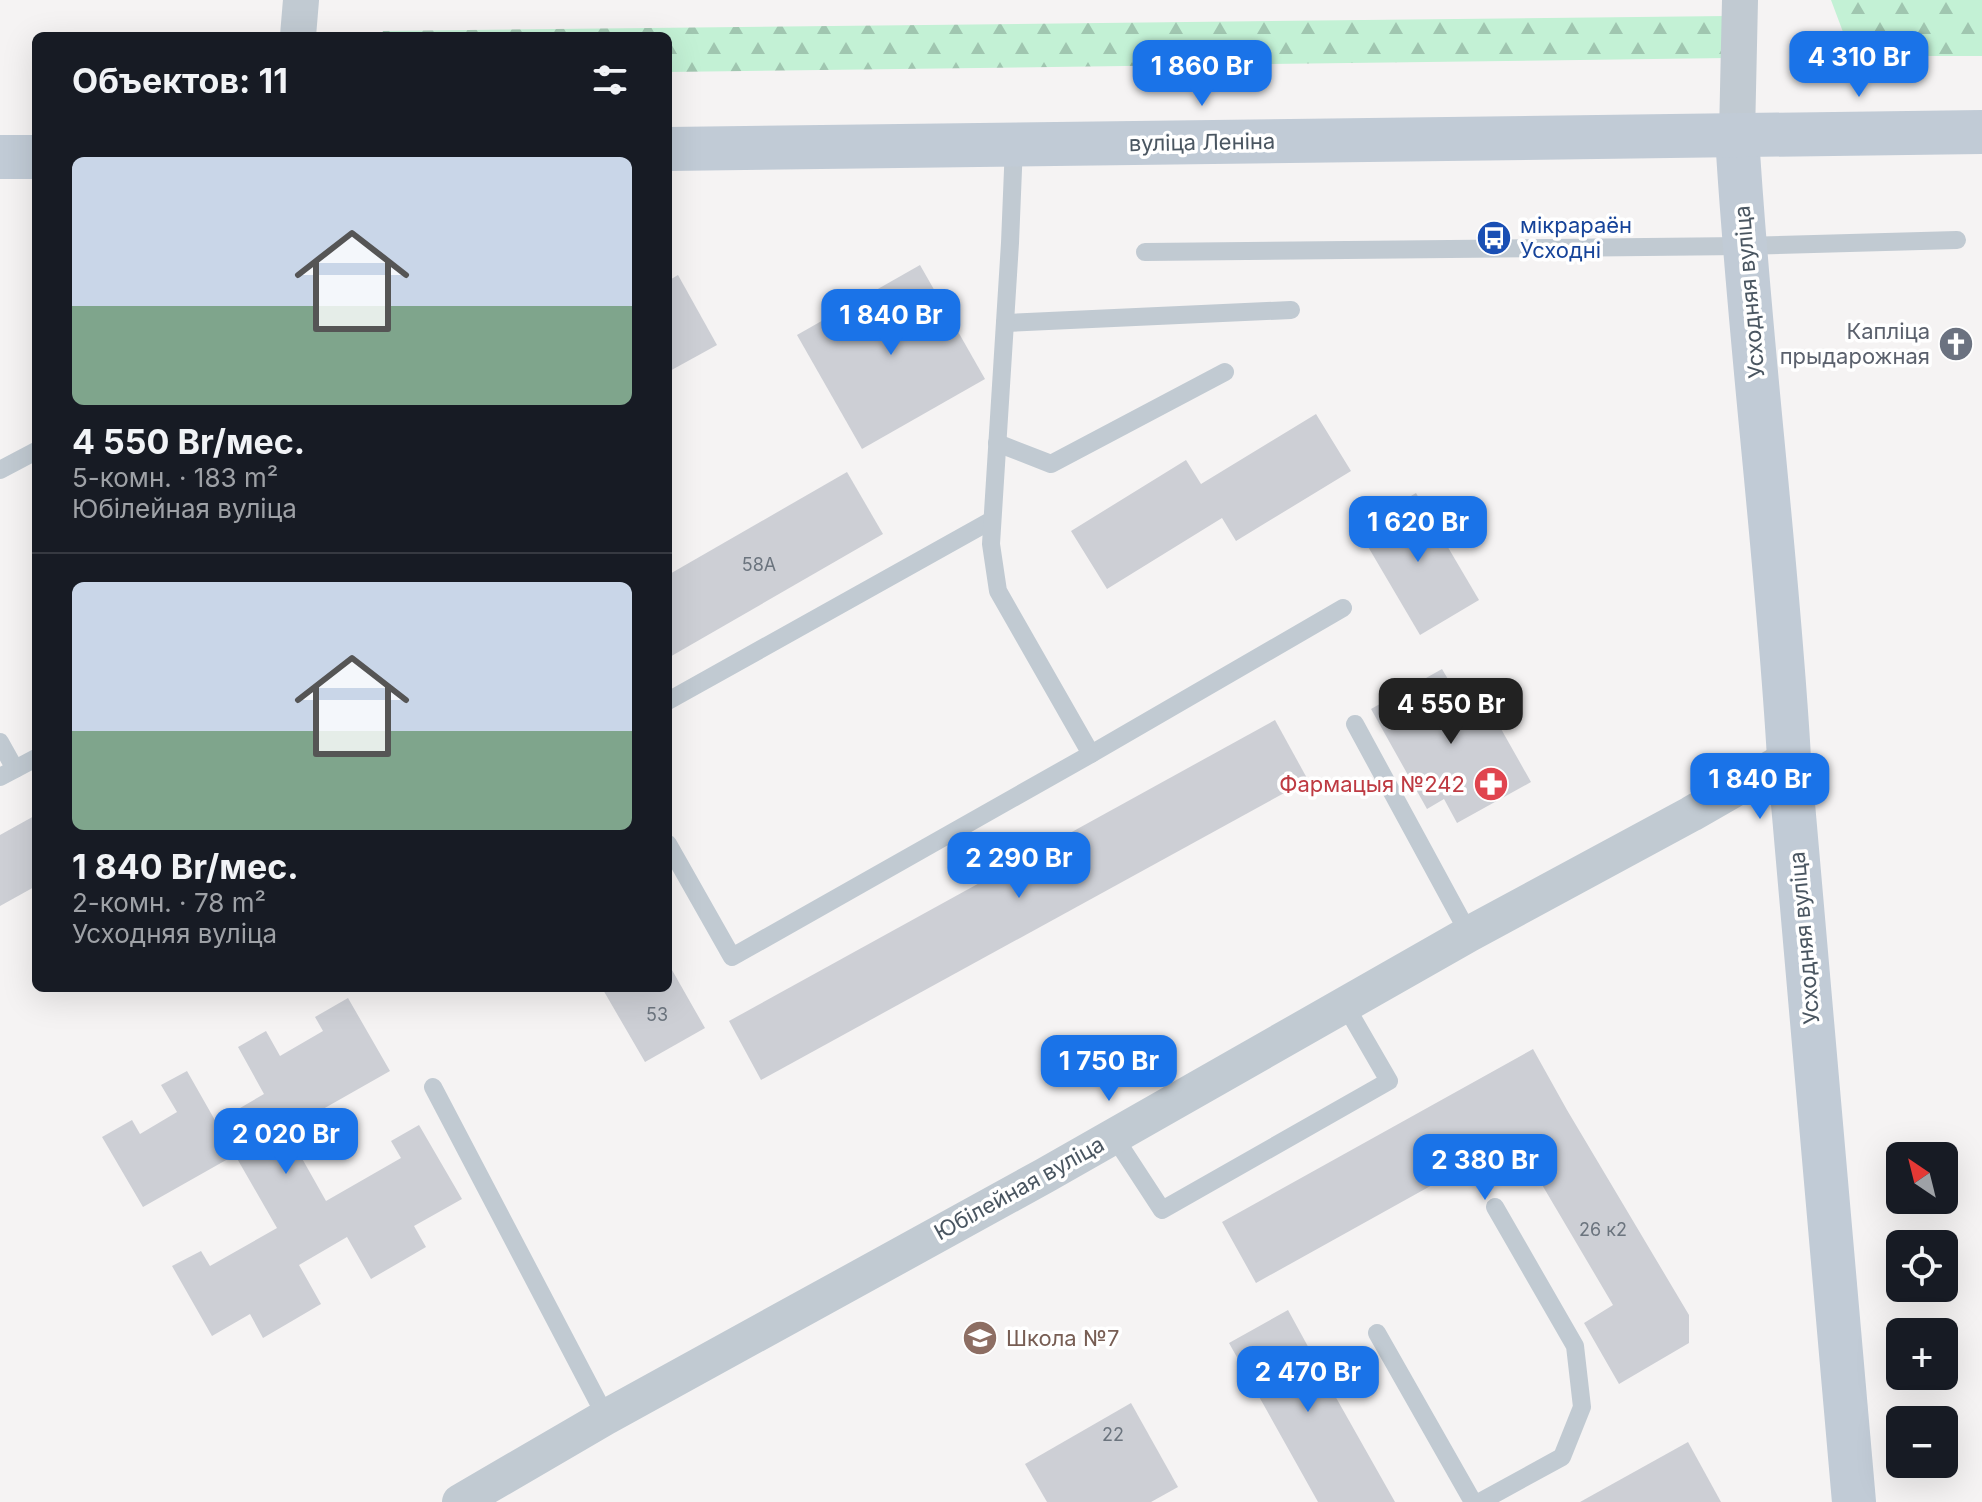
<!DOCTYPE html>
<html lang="ru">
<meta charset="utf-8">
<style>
:root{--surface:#171b24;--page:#20242c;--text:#f1f3f6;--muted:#9ea1a6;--line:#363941;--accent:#1a73e8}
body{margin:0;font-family:Inter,sans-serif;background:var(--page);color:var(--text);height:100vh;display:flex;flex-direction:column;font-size:30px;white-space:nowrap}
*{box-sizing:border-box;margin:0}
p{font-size:26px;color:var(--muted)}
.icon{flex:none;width:44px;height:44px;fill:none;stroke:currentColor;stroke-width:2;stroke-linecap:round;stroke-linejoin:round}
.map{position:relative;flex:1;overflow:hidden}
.drawer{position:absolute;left:32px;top:32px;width:640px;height:960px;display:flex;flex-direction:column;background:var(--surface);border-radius:12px;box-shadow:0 8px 32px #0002}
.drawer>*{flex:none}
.needle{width:52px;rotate:325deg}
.fabs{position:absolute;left:1886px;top:1142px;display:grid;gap:16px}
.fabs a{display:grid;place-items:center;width:72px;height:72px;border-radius:12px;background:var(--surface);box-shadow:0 8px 32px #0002;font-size:40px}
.price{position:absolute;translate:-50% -68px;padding:0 18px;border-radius:16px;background:var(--accent);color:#fff;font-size:26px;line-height:52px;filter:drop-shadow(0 2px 4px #0008)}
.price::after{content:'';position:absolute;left:50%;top:48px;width:24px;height:18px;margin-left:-12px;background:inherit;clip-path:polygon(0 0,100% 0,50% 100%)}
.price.current{background:#222;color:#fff}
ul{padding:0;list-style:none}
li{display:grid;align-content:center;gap:16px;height:424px;padding:0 40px}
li+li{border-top:2px solid var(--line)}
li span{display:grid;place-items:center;height:248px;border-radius:12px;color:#555}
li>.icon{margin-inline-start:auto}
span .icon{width:144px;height:144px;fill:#fffc;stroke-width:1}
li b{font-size:34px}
h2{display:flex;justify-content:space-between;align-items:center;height:96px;padding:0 40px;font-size:34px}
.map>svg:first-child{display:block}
.forest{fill:url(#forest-firs)}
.building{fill:#cdcfd5}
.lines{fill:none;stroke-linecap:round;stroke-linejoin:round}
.service{stroke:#c1cad2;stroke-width:18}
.minor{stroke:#c1cad2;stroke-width:36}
.secondary{stroke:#c1cbd6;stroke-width:44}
.labels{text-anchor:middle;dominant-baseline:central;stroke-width:7;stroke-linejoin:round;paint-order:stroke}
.number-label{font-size:18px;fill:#6b747e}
.street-label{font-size:22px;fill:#4a5661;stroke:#fff}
.transit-label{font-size:22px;fill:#164399;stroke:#fff;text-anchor:start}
.worship-label{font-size:22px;fill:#5b616d;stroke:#fff;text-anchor:end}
.health-label{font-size:22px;fill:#be3a42;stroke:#fff;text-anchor:end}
.education-label{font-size:22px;fill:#785e54;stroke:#fff;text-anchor:start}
</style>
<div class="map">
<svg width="1982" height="1502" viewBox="0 0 1982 1502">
<defs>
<pattern id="forest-firs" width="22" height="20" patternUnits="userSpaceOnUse" patternTransform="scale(2)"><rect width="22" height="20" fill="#c3f1d5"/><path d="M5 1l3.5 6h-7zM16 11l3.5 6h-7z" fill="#a0c6b0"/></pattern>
</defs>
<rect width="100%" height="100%" fill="#f5f3f3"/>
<g class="forest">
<polygon points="1831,0 1982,0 1982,56 1852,56"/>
<polygon points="1727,16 1728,58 668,72 668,36 381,36 383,31"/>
</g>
<g class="building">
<polygon points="920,265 985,379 862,449 797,335"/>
<polygon points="678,275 717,345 668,372 668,281"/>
<polygon points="1316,414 1351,471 1236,541 1222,518 1107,589 1071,531 1186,460 1201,484"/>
<polygon points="847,472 883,534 668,658 668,575"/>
<polygon points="1416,493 1479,600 1420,635 1357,528"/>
<polygon points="1442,669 1455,691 1474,681 1531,782 1457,823 1444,799 1427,809 1371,709"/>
<polygon points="1275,720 1308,780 761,1080 729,1021"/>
<polygon points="36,815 36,886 0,906 0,835"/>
<polygon points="668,963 705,1028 645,1062 602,988 668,988"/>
<polygon points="348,998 390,1071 286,1130 326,1201 401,1158 391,1141 419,1125 462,1199 414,1226 426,1247 371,1279 347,1237 299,1265 321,1304 263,1338 250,1314 212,1336 172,1266 201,1251 210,1266 277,1228 235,1155 143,1207 102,1137 132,1120 140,1134 177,1112 161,1085 187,1071 216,1122 264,1094 238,1047 266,1031 280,1056 323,1031 315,1017"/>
<polygon points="1533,1049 1567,1110 1689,1315 1689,1343 1619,1384 1584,1323 1613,1305 1515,1139 1256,1283 1222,1222"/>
<polygon points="1288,1310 1334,1394 1395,1502 1318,1502 1229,1343"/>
<polygon points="1131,1403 1178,1487 1151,1502 1047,1502 1025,1464"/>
<polygon points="1688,1442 1721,1502 1580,1502"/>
</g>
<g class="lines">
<g class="service">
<polyline points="1145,252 1743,246 1957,240"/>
<polyline points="1005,323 1291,310"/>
<polyline points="997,443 1051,464 1225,372"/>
<polyline points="0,470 36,451"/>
<polyline points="668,701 992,520"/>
<polyline points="1355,724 1469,934"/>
<polyline points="0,742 15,769"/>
<polyline points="1091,754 1343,608"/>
<polyline points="0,777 36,758"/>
<polyline points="668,844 732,957 1091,754 998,591 991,544 1010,243 1014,145"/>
<polyline points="433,1087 606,1417"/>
<polyline points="1113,1135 1162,1210 1389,1081 1345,1005"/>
<polyline points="1377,1333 1473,1502"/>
<polyline points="1480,1502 1562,1457 1582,1407 1575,1346 1495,1207"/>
</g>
<g class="minor">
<polyline points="298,36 301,0"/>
<polyline points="1737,135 1740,0"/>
<polyline points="460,1502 606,1417 1044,1176 1469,934 1691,814 1789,758"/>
</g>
<g class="secondary">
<path d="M 1737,135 C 1749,343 1777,550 1789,758 L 1854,1502"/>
<polyline points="668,149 1982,132"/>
<polyline points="0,157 36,157"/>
</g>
</g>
<defs>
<g id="bus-disc" transform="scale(1.8)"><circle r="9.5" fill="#1a4fb4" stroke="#fff"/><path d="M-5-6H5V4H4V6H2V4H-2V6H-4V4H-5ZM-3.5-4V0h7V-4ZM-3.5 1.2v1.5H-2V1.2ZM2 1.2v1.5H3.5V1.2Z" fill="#fff"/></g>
<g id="church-disc" transform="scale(1.8)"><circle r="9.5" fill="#6b7280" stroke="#fff"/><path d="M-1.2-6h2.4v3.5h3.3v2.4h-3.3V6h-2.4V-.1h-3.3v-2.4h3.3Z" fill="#fff"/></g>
<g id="pharmacy-disc" transform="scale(1.8)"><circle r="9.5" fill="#e0444e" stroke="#fff"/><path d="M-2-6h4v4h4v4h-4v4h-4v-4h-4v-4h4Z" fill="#fff"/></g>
<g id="school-disc" transform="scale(1.8)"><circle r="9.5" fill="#8d6e63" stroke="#fff"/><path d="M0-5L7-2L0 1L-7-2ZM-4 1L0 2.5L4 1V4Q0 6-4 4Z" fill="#fff"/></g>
</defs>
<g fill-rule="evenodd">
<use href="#bus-disc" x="1494" y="238"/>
<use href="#church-disc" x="1956" y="344"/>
<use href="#pharmacy-disc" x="1491" y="784"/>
<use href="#school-disc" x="980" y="1338"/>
</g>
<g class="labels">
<g class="number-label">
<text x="759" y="564">58А</text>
<text x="657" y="1014">53</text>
<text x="1603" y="1229">26 к2</text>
<text x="1113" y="1434">22</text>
</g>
<g class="street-label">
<text transform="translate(1202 142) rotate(-1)">вуліца Леніна</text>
<text transform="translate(1749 292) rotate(-95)">Усходняя вуліца</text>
<text transform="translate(1804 938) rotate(-95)">Усходняя вуліца</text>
<text transform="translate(1019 1188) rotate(-29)">Юбілейная вуліца</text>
</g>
<g class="transit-label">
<text x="1520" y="225">мікрараён<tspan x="1520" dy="25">Усходні</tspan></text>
</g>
<g class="worship-label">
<text x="1930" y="331">Капліца<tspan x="1930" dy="25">прыдарожная</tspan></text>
</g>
<g class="health-label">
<text x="1465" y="784">Фармацыя №242</text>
</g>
<g class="education-label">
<text x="1006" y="1338">Школа №7</text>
</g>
</g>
</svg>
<div class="fabs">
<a><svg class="needle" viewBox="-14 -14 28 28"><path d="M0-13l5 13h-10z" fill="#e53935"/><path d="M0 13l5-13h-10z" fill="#9ea1a6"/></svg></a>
<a><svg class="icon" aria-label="locate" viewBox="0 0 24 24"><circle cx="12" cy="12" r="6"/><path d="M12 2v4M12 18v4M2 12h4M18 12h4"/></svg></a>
<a>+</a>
<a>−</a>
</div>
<b class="price" style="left:1859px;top:99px">4 310 Br</b>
<b class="price" style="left:1202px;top:108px">1 860 Br</b>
<b class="price" style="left:891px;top:357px">1 840 Br</b>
<b class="price" style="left:1418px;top:564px">1 620 Br</b>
<b class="price current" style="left:1451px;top:746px">4 550 Br</b>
<b class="price" style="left:1760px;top:821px">1 840 Br</b>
<b class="price" style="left:1019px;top:900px">2 290 Br</b>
<b class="price" style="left:1109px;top:1103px">1 750 Br</b>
<b class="price" style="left:286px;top:1176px">2 020 Br</b>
<b class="price" style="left:1485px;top:1202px">2 380 Br</b>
<b class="price" style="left:1308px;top:1414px">2 470 Br</b>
<section class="drawer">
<h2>Объектов: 11<svg class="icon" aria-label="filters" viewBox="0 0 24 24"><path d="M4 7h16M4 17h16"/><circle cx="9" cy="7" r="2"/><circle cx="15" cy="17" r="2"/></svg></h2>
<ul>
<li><span style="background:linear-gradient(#c9d6e8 60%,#7fa58c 0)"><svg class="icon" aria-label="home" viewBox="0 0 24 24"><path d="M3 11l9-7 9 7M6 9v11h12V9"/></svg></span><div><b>4 550 Br/мес.</b><p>5-комн. · 183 m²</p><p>Юбілейная вуліца</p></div></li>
<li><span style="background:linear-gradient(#c9d6e8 60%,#7fa58c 0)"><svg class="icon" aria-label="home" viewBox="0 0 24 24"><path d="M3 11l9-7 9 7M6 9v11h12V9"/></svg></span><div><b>1 840 Br/мес.</b><p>2-комн. · 78 m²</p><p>Усходняя вуліца</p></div></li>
</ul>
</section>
</div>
